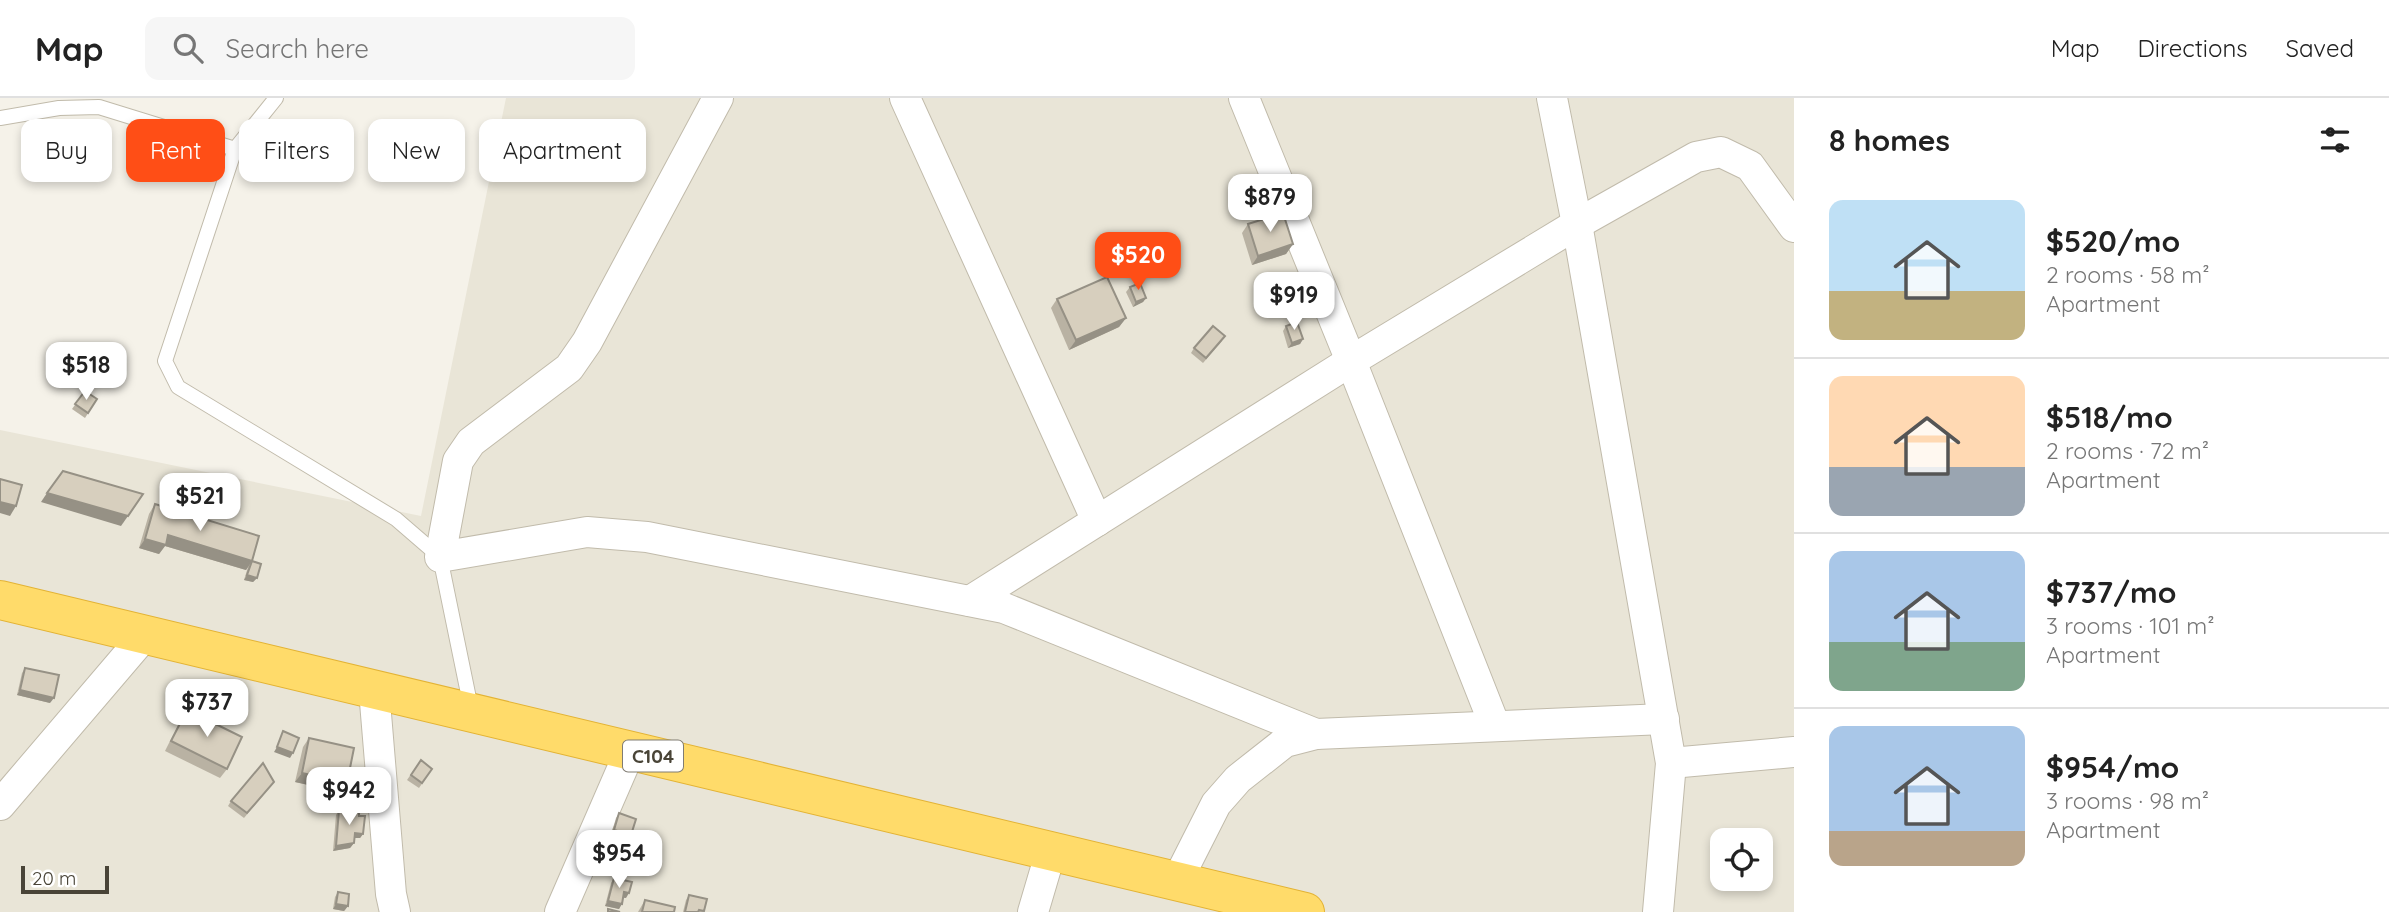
<!DOCTYPE html>
<meta charset="utf-8">
<style>
:root{--surface:#fff;--page:#f6f6f6;--text:#222;--muted:#767676;--line:#e0e0e0;--accent:#ff4e16}
body{margin:0;font-family:Quicksand,sans-serif;background:var(--page);color:var(--text);height:100vh;display:flex;flex-direction:column;font-size:26px;white-space:nowrap}
*{box-sizing:border-box;margin:0}
p{font-size:23px;color:var(--muted)}
.icon{flex:none;width:38px;height:38px;fill:none;stroke:currentColor;stroke-width:2;stroke-linecap:round;stroke-linejoin:round}
.map{position:relative;flex:1;overflow:hidden}
.sheet{display:flex;flex-direction:column;background:var(--surface);width:595px}
.sheet>*{flex:none}
.top-card{position:absolute;left:21px;top:21px;width:665px;height:63px;display:flex;gap:14px}
.controls{position:absolute;left:1710px;top:730px;display:grid;gap:14px}
.controls a{display:grid;place-items:center;width:63px;height:63px;border-radius:14px;background:var(--surface);box-shadow:0 4px 10px #0003;font-size:35px}
.scale{position:absolute;left:21px;bottom:18px;width:88px;box-sizing:border-box;padding-left:7px;border:4px solid #494437;border-top:0;font-size:19px;line-height:24px;white-space:nowrap;color:#494437;-webkit-text-stroke:5px #fff;paint-order:stroke}
.price{position:absolute;translate:-50% -60px;padding:0 16px;border-radius:14px;background:#fff;color:#222;font-size:23px;line-height:46px;filter:drop-shadow(0 2px 4px #0008)}
.price::after{content:'';position:absolute;left:50%;top:42px;width:21px;height:16px;margin-left:-10px;background:inherit;clip-path:polygon(0 0,100% 0,50% 100%)}
.price.on{background:var(--accent);color:#fff}
ul{padding:0;list-style:none}
li{display:flex;align-items:center;gap:21px;height:175px;padding:0 35px}
li+li{border-top:2px solid var(--line)}
li span{display:grid;place-items:center;flex:none;width:196px;height:140px;border-radius:14px;color:#555}
li>.icon{margin-inline-start:auto}
span .icon{width:84px;height:84px;fill:#fffc;stroke-width:1}
li b{font-size:30px}
h2{display:flex;justify-content:space-between;align-items:center;height:84px;padding:0 35px;font-size:30px}
.pill{padding:0 24px;border-radius:14px;background:var(--surface);box-shadow:0 4px 10px #0003;font-size:24px;line-height:63px}
.pill.on{background:var(--accent);color:#fff}
header{display:flex;align-items:center;gap:42px;box-sizing:border-box;height:98px;padding:0 35px;background:var(--surface);border-bottom:2px solid var(--line)}
header strong{font-size:33px}
nav{display:flex;gap:38px;margin-inline-start:auto;font-size:24px}
.search{width:490px;height:63px;background:var(--page);display:flex;align-items:center;gap:18px;box-sizing:border-box;padding:0 24px;border-radius:14px;color:var(--muted);font-size:26px}
main{display:flex;flex:1;min-height:0}
.map>svg:first-child{display:block}
.residential{fill:#e9e5d7;fill-rule:evenodd}
.lines{fill:none;stroke-linecap:round;stroke-linejoin:round}
.lane-casing{stroke:#c1bbab;stroke-width:16}
.street-casing{stroke:#c1bbab;stroke-width:32}
.highway-casing{stroke:#e3b335;stroke-width:40}
.lane{stroke:#fff;stroke-width:14}
.street{stroke:#fff;stroke-width:30}
.highway{stroke:#ffdb6a;stroke-width:38}
.wall{fill:#b9b2a3}
.shaded-wall{fill:#969185}
.building{fill:#d7cfbe;stroke:#969185;stroke-width:2}
.labels{text-anchor:middle;dominant-baseline:central;stroke-width:5;stroke-linejoin:round;paint-order:stroke}
.shield{fill:#fff;stroke:#807c73;stroke-width:2}
.shield-label{font-size:19px;font-weight:bold;fill:#494437}
</style>
<header>
<strong>Map</strong>
<div class="search"><svg class="icon" aria-label="search" viewBox="0 0 24 24"><circle cx="10" cy="10" r="6"/><path d="M15 15l6 6"/></svg>Search here</div>
<nav><a>Map</a><a>Directions</a><a>Saved</a></nav>
</header>
<main>
<div class="map">
<svg width="1794" height="814" viewBox="0 0 1794 814">
<rect width="100%" height="100%" fill="#f5f2e9"/>
<path class="residential" d="M 506,0 L 1794,0 L 1794,814 L 0,814 L 0,332 L 421,418 ZM 1722,742 L 1760,742 L 1760,780 L 1722,780 Z"/>
<g class="lines">
<g class="lane-casing">
<g id="lane">
<polyline points="276,0 235,51 165,263 178,289 396,421 440,459 471,610"/>
<polyline points="0,20 59,10 99,9 235,51"/>
</g>
</g>
<g class="street-casing">
<g id="street">
<polyline points="718,0 587,244 569,270 471,344 458,363 440,459 587,434 647,439 1004,510 1316,636"/>
<polyline points="905,0 1097,423"/>
<polyline points="1244,0 1351,263 1495,628"/>
<polyline points="1552,0 1577,126 1671,665 1658,814"/>
<polyline points="970,503 1351,263 1577,126 1696,59 1721,54 1750,68 1794,129"/>
<polyline points="374,592 391,796 395,814"/>
<polyline points="1671,665 1794,654"/>
<polyline points="0,707 145,537"/>
<polyline points="1177,783 1216,706 1238,681 1285,644 1316,636 1664,621"/>
<polyline points="560,814 630,653"/>
<polyline points="1033,814 1051,753"/>
</g>
</g>
<g class="highway-casing">
<polyline id="highway" points="0,502 1305,814"/>
</g>
<use href="#lane" class="lane"/>
<use href="#street" class="street"/>
<use href="#highway" class="highway"/>
</g>
<g class="wall">
<polygon points="1248,126 1293,146 1286,156 1252,167 1242,135"/>
<polygon points="1130,189 1146,200 1143,204 1133,209 1126,194"/>
<polygon points="1057,201 1126,220 1119,229 1069,252 1051,210"/>
<polygon points="1286,228 1303,241 1300,246 1288,250 1283,233"/>
<polygon points="1222,243 1203,265 1191,255 1194,250"/>
<polygon points="85,293 97,301 85,320 72,311"/>
<polygon points="155,406 252,463 257,480 253,484 244,482 248,469 246,472 165,448 159,456 139,450 149,416"/>
<polygon points="25,570 50,605 17,597 22,575"/>
<polygon points="187,612 227,671 220,680 165,653 181,621"/>
<polygon points="309,640 340,694 295,684 303,649"/>
<polygon points="421,662 432,671 419,690 407,682"/>
<polygon points="274,684 244,720 228,708 231,703"/>
<polygon points="339,712 359,718 363,736 360,740 354,740 354,745 350,750 333,753 336,717"/>
<polygon points="619,715 628,742 611,737 616,720"/>
<polygon points="614,780 626,800 623,800 619,811 605,808 611,785"/>
<polygon points="338,794 348,808 344,813 333,811 335,799"/>
<polygon points="689,797 704,813 703,814 683,814 686,802"/>
<polygon points="645,802 674,814 638,814"/>
</g>
<g class="shaded-wall">
<polygon points="1293,146 1286,156 1252,167 1258,158"/>
<polygon points="1146,200 1143,204 1133,209 1136,204"/>
<polygon points="1126,220 1119,229 1069,252 1076,242"/>
<polygon points="1303,241 1300,246 1288,250 1292,245"/>
<polygon points="47,395 128,418 121,428 41,404"/>
<polygon points="0,404 16,408 10,418 0,415"/>
<polygon points="168,437 252,463 246,472 165,448 159,456 139,450 145,441"/>
<polygon points="247,477 257,480 253,484 244,482"/>
<polygon points="20,592 54,600 50,605 17,597"/>
<polygon points="277,649 293,655 290,660 274,654"/>
<polygon points="302,675 347,685 340,694 295,684"/>
<polygon points="614,732 631,737 628,742 611,737"/>
<polygon points="355,735 363,736 360,740 351,740"/>
<polygon points="354,745 350,750 333,753 336,748"/>
<polygon points="624,794 629,795 626,800 621,799"/>
<polygon points="608,803 622,806 619,811 605,808"/>
<polygon points="336,806 348,808 344,813 333,811"/>
</g>
<g class="building">
<polygon points="1283,115 1293,146 1258,158 1248,126"/>
<polygon points="1107,179 1126,220 1076,242 1057,201"/>
<polygon points="1140,185 1146,200 1136,204 1130,189"/>
<polygon points="1297,224 1303,241 1292,245 1286,228"/>
<polygon points="1213,228 1225,238 1206,260 1194,250"/>
<polygon points="85,293 97,301 88,315 75,306"/>
<polygon points="63,373 143,396 128,418 47,395"/>
<polygon points="0,381 22,387 16,408 0,404"/>
<polygon points="155,406 259,438 252,463 168,437 166,447 145,441"/>
<polygon points="252,463 261,466 257,480 247,477"/>
<polygon points="25,570 59,577 54,600 20,592"/>
<polygon points="187,612 242,639 227,671 171,643"/>
<polygon points="283,633 299,640 293,655 277,649"/>
<polygon points="309,640 354,650 347,685 302,675"/>
<polygon points="421,662 432,671 422,685 411,677"/>
<polygon points="263,665 274,684 247,715 231,703"/>
<polygon points="339,712 359,714 359,718 365,718 363,736 355,735 354,745 336,748"/>
<polygon points="619,715 636,721 631,737 614,732"/>
<polygon points="614,780 632,784 629,795 624,794 622,806 608,803"/>
<polygon points="338,794 349,796 348,808 336,806"/>
<polygon points="689,797 707,801 704,813 699,812 698,814 685,814"/>
<polygon points="645,802 675,809 674,814 642,814"/>
<polygon points="608,811 620,814 608,814"/>
</g>
<g class="labels">
<rect class="shield" x="623" y="642.5" width="60" height="31" rx="5"/>
<g class="shield-label">
<text x="653" y="658">C104</text>
</g>
</g>
</svg>
<div class="controls">
<a><svg class="icon" aria-label="locate" viewBox="0 0 24 24"><circle cx="12" cy="12" r="6"/><path d="M12 2v4M12 18v4M2 12h4M18 12h4"/></svg></a>
</div>
<div class="scale">20 m</div>
<b class="price" style="left:1270px;top:136px">$879</b>
<b class="price on" style="left:1138px;top:194px">$520</b>
<b class="price" style="left:1294px;top:234px">$919</b>
<b class="price" style="left:86px;top:304px">$518</b>
<b class="price" style="left:200px;top:435px">$521</b>
<b class="price" style="left:207px;top:641px">$737</b>
<b class="price" style="left:349px;top:729px">$942</b>
<b class="price" style="left:619px;top:792px">$954</b>
<div class="top-card">
<a class="pill">Buy</a>
<a class="pill on">Rent</a>
<a class="pill">Filters</a>
<a class="pill">New</a>
<a class="pill">Apartment</a>
</div>
</div>
<section class="sheet">
<h2>8 homes<svg class="icon" aria-label="filters" viewBox="0 0 24 24"><path d="M4 7h16M4 17h16"/><circle cx="9" cy="7" r="2"/><circle cx="15" cy="17" r="2"/></svg></h2>
<ul>
<li><span style="background:linear-gradient(#bfe0f5 65%,#c2b280 0)"><svg class="icon" aria-label="home" viewBox="0 0 24 24"><path d="M3 11l9-7 9 7M6 9v11h12V9"/></svg></span><div><b>$520/mo</b><p>2 rooms · 58 m²</p><p>Apartment</p></div></li>
<li><span style="background:linear-gradient(#ffd9b3 65%,#9aa5b1 0)"><svg class="icon" aria-label="home" viewBox="0 0 24 24"><path d="M3 11l9-7 9 7M6 9v11h12V9"/></svg></span><div><b>$518/mo</b><p>2 rooms · 72 m²</p><p>Apartment</p></div></li>
<li><span style="background:linear-gradient(#a9c7e8 65%,#7fa58c 0)"><svg class="icon" aria-label="home" viewBox="0 0 24 24"><path d="M3 11l9-7 9 7M6 9v11h12V9"/></svg></span><div><b>$737/mo</b><p>3 rooms · 101 m²</p><p>Apartment</p></div></li>
<li><span style="background:linear-gradient(#a9c7e8 75%,#b9a48a 0)"><svg class="icon" aria-label="home" viewBox="0 0 24 24"><path d="M3 11l9-7 9 7M6 9v11h12V9"/></svg></span><div><b>$954/mo</b><p>3 rooms · 98 m²</p><p>Apartment</p></div></li>
</ul>
</section>
</main>
